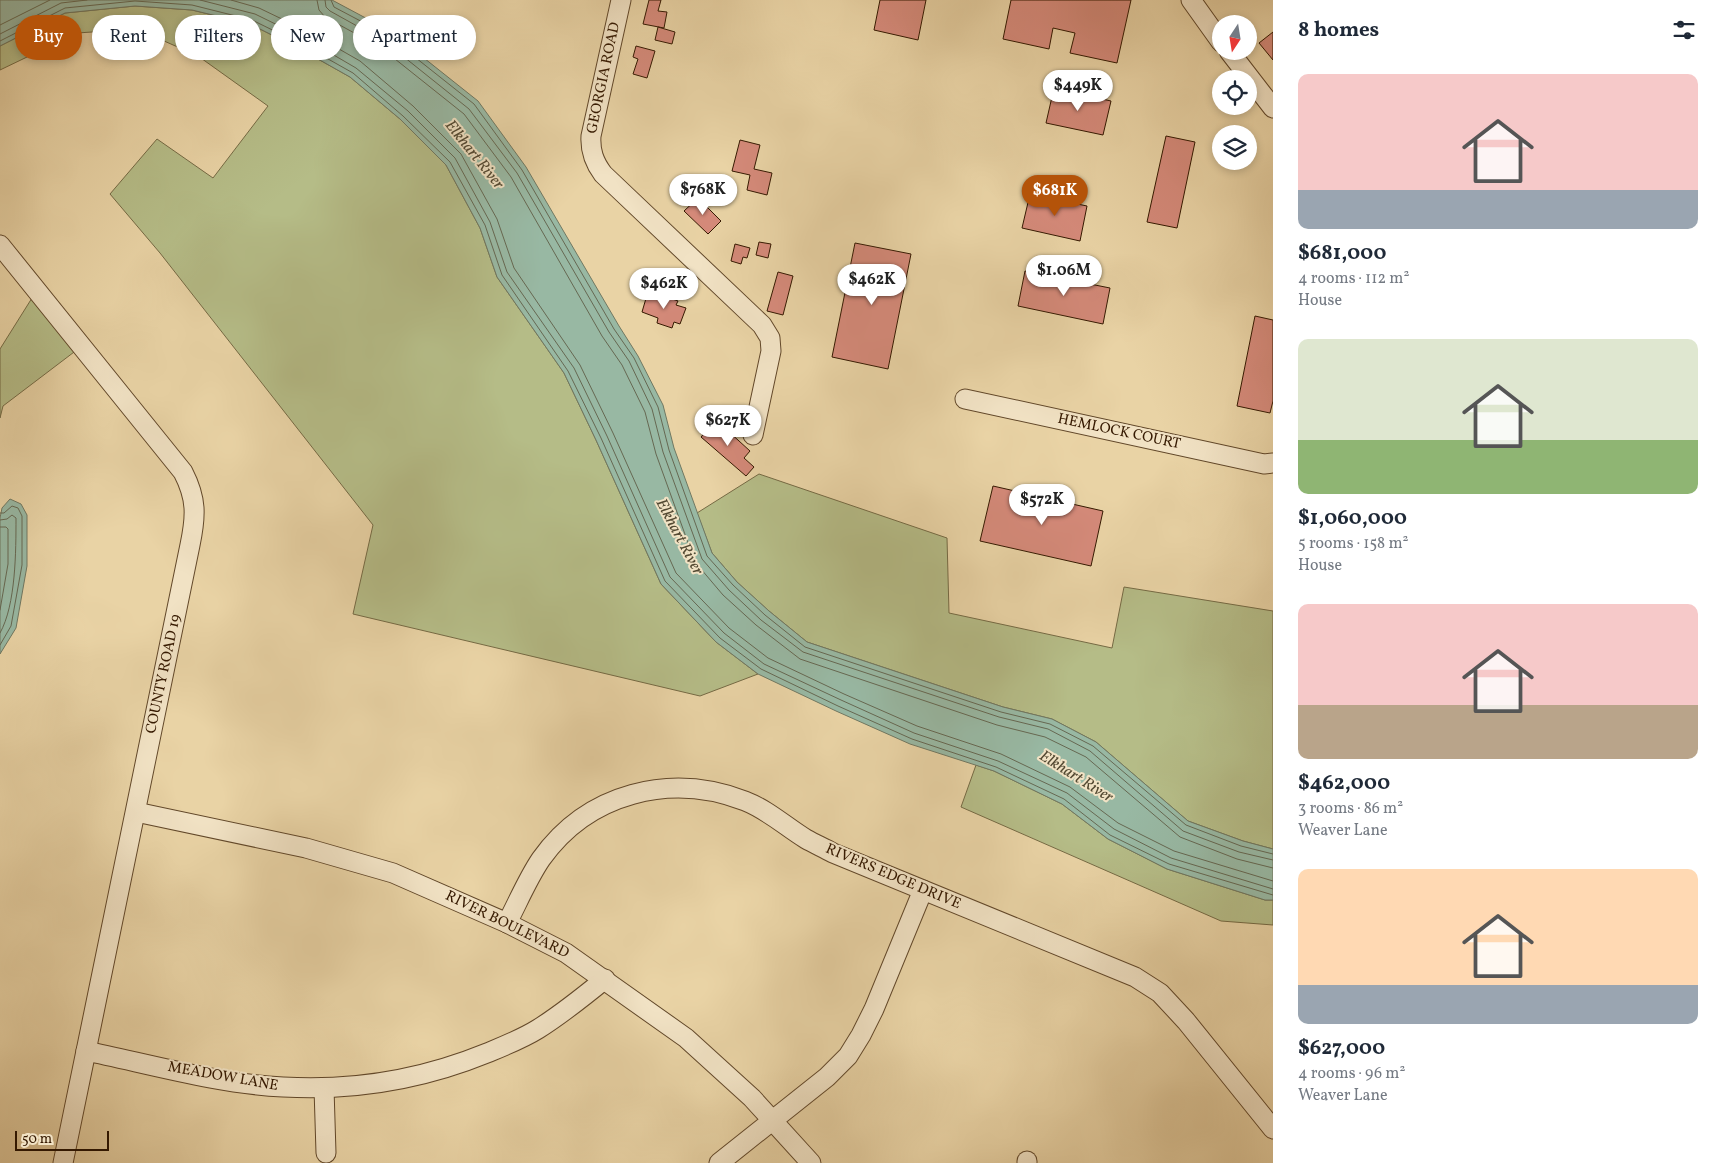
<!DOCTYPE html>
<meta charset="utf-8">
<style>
body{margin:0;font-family:Vollkorn,serif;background:#f6f6f7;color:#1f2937;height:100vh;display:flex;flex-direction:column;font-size:19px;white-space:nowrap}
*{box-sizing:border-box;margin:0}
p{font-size:16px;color:#747a83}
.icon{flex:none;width:28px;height:28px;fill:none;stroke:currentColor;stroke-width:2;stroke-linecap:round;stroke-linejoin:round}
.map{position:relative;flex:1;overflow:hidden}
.details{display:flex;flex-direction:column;background:#fff;width:450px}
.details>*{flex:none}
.top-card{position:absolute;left:15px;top:15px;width:475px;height:45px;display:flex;gap:10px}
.needle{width:32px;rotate:192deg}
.controls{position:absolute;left:1212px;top:15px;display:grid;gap:10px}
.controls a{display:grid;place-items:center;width:45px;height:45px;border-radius:50%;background:#fff;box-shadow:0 2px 8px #0003;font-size:25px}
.scale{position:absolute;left:15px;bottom:12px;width:94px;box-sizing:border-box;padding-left:5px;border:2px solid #351901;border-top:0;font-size:14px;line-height:18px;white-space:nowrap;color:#351901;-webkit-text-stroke:4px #f1e2c4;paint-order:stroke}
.price{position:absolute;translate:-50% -42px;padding:0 11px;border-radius:18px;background:#fff;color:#222;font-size:16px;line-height:32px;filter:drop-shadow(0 1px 2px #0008)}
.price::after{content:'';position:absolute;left:50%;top:30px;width:15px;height:11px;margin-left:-8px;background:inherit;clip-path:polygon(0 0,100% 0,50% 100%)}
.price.selected{background:#b45309;color:#fff}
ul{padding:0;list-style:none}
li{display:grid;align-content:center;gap:10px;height:265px;padding:0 25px}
li span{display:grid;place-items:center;height:155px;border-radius:10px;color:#555}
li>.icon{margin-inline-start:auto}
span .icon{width:90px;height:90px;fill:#fffc;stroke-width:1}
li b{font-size:21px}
h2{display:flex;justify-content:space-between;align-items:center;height:60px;padding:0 25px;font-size:21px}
.tag{padding:0 18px;border-radius:22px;background:#fff;box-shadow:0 2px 8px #0003;font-size:18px;line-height:45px}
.tag.selected{background:#b45309;color:#fff}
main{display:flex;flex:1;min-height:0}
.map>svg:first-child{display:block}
.green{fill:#b5bc87;stroke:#756a44}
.water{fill:#98b8a3;stroke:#707862}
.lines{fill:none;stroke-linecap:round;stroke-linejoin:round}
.shore{stroke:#666852;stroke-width:1}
.building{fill:#d58a7a;stroke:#351901}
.minor-casing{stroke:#62482a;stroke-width:21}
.minor{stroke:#f1e2c4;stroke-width:19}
.labels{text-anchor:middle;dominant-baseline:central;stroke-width:4;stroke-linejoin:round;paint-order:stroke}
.street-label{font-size:15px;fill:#351901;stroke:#f1e2c4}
.water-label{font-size:16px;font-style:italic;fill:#534932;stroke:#f1e2c4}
</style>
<main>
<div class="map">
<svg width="1273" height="1163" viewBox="0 0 1273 1163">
<rect width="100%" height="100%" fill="#e9d3a5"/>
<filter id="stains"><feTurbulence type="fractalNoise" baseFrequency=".004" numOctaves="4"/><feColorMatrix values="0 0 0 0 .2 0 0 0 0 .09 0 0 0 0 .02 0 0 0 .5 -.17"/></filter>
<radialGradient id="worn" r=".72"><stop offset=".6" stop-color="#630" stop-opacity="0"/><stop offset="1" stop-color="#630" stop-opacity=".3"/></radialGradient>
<!-- green -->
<g class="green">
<path d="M135,6L192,10L250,24L302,50L350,77L400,119L446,165L480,228L497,277L564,373L596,440L661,584L716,642L758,674L700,696L353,614L373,525L160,253L110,194L157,139L213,178L268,106L198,56L137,29L77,33L0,70V46L65,13Z"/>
<path d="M37,290L82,346L3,406L0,418V349Z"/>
<path d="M759,474L947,538L949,613L1112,648L1124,587L1273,611V849L1243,841L1188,821L1096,742L1052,719L1003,707L807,642L769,611L737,582L712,553L697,513Z"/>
<path d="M976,765L994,771L1062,804L1108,839L1167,869L1265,900H1273V925L1221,921L961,807Z"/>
</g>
<!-- water -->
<g class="water">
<path d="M0,0H332L390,31L478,101L526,167L619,326L638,356L663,405L674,448L712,553L737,582L769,611L807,642L1003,707L1052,719L1096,742L1188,821L1243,841L1273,849V900H1265L1167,869L1108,839L1062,804L994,771L910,744L836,711L758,674L716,642L661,584L596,440L564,373L497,277L480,228L446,165L400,119L350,77L302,50L250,24L192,10L135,6L65,13L0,46Z"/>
<path d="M10,499L21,504L27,515V566L16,628L0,654V518L2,508Z"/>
</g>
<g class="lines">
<!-- shore -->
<g class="shore">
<path d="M200,0L255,14L308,40L356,68L408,111L455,158L490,222L507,272L574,368L607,436L670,577L724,633L764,664L841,700L914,733L998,761L1067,793L1114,829L1171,858L1273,889"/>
<path d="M231,0L259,8L311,33L360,61L413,106L461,154L497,219L514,268L580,365L613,433L676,573L729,628L768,658L844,694L917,726L1001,754L1070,787L1118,823L1174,851L1273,881"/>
<path d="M317,0L319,10L325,17L380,47L464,114L511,177L602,336L622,365L645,412L656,454L695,562L723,595L756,625L800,659L997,725L1045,737L1086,757L1180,837L1237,859L1273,868"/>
<path d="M325,0L326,7L330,11L384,41L469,109L517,173L609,332L629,361L652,409L663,452L702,559L729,590L761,620L803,652L999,717L1048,729L1090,751L1183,831L1239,852L1273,860"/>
<path d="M331,0L334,7L387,35L474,104L522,170L614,329L634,358L658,407L669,450L707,556L733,585L765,615L805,647L1001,712L1050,724L1093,746L1186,825L1241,846L1273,854"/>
<path d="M0,25L50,0"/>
<path d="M0,34L61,3L87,0"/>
<path d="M0,41L65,8L135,1L192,5L252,20L305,46L353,73L403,116L450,162L485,225L502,275L568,371L601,438L665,581L720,638L761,669L838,706L912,739L996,767L1064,799L1110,835L1169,864L1273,895"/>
<path d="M0,513H4L12,506L18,508L22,516V565L11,626L0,645"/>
<path d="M0,520L7,519L12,515L16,518C16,550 16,605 0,633"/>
<path d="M0,527H6L8,529V564L0,610"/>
</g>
</g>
<!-- building -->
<g class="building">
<path d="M649,0H661L658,11L667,12L664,28L643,24Z"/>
<path d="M880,0H926L918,40L874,30Z"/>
<path d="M1011,0H1131L1117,63L1070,53L1075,33L1053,28L1049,49L1003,39Z"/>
<path d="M658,27L675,32L672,44L655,40Z"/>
<path d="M1273,32V60L1259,43Z"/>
<path d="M636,46L655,51L647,78L633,74L638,59L633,57Z"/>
<path d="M1054,88L1111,101L1103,135L1046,123Z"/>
<path d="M1166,136L1195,142L1177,228L1147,222Z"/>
<path d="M740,140L760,145L754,169L772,173L767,195L747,190L750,175L732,171Z"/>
<path d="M1030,194L1087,206L1080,241L1022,228Z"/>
<path d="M698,198L721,221L708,234L684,211Z"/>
<path d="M759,242L771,244L768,258L756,255Z"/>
<path d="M855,243L911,254L888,369L832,357Z"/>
<path d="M735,244L750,248L747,258L743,257L741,264L731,261Z"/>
<path d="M1025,271L1110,288L1103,324L1018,306Z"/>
<path d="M778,272L793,276L783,315L767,311Z"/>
<path d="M647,295L663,300L664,296L678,301L676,305L686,308L680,324L674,322L672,328L657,323L658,318L642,312Z"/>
<path d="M1255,316L1273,320V401L1270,413L1237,406Z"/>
<path d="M716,420L750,451L744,458L754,467L746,476L701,437Z"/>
<path d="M993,486L1103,511L1091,566L980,541Z"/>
</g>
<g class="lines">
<defs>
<g id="minor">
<path d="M621,0L591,136C590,151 594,162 603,174L762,325L770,338L771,351L753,435"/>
<path d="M1191,0L1221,42"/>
<path d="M1229,51L1273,108"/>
<path d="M0,245L183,472C197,499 196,516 190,545L63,1163"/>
<path d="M965,399L1264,464L1273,463"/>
<path d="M136,812L306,848L393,873L507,923L566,953L686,1038L752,1098L811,1163"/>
<path d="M507,923C518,902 528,878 541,859C588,793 670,772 745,801C768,810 785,826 806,839C815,844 824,848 833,853L1135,977L1160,993L1186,1021L1273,1129"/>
<path d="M86,1051C149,1064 219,1084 283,1087C353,1091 421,1080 487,1053C504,1046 522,1039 538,1029C562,1014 583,997 605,979"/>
<path d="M324,1088L326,1153"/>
<path d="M1027,1161V1163"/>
<path d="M719,1163L827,1077L848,1056L861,1035L874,1009L923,890"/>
</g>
</defs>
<!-- minor casing -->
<use href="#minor" class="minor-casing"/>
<!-- minor -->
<use href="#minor" class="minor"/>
</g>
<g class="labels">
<!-- street labels -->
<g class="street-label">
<text transform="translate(604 78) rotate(-78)">GEORGIA ROAD</text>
<text transform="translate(1119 432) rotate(12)">HEMLOCK COURT</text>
<text transform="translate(164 674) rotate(-78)">COUNTY ROAD 19</text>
<text transform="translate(893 877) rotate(23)">RIVERS EDGE DRIVE</text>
<text transform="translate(507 925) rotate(26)">RIVER BOULEVARD</text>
<text transform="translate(223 1077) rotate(10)">MEADOW LANE</text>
</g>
<!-- water labels -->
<g class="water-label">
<text transform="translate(474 155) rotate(51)">Elkhart River</text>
<text transform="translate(679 537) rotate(62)">Elkhart River</text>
<text transform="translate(1076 777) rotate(32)">Elkhart River</text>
</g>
</g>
<rect width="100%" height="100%" filter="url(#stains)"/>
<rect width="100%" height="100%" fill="url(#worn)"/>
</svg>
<div class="controls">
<a><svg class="needle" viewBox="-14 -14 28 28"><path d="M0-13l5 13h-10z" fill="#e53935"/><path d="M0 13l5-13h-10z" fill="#747a83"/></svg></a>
<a><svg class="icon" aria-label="locate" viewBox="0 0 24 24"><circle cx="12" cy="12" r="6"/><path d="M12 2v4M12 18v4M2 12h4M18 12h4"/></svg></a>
<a><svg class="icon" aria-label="layers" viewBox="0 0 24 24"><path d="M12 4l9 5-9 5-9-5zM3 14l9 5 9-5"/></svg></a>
</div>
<div class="scale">50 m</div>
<b class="price" style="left:1078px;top:112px">$449K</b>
<b class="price" style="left:703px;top:216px">$768K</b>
<b class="price selected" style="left:1055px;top:217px">$681K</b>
<b class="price" style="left:1064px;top:297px">$1.06M</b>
<b class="price" style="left:872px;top:306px">$462K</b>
<b class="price" style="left:664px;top:310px">$462K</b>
<b class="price" style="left:728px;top:447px">$627K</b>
<b class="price" style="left:1042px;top:526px">$572K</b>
<div class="top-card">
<a class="tag selected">Buy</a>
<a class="tag">Rent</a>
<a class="tag">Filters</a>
<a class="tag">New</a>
<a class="tag">Apartment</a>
</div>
</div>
<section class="details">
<h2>8 homes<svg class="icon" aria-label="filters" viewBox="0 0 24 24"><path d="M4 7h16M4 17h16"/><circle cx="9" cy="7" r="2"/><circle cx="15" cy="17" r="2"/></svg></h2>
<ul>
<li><span style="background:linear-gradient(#f6c9c9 75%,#9aa5b1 0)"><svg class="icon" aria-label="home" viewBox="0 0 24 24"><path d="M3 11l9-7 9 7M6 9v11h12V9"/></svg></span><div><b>$681,000</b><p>4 rooms · 112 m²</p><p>House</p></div></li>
<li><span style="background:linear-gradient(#dfe7d0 65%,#8fb573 0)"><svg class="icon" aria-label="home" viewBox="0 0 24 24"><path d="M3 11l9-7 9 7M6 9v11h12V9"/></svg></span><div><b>$1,060,000</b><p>5 rooms · 158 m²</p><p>House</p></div></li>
<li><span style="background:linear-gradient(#f6c9c9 65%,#b9a48a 0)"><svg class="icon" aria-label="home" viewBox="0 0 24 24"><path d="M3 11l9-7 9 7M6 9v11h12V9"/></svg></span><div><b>$462,000</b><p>3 rooms · 86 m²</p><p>Weaver Lane</p></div></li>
<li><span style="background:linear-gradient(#ffd9b3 75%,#9aa5b1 0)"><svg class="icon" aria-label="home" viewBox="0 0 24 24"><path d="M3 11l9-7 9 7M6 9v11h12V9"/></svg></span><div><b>$627,000</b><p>4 rooms · 96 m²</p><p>Weaver Lane</p></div></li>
</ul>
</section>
</main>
